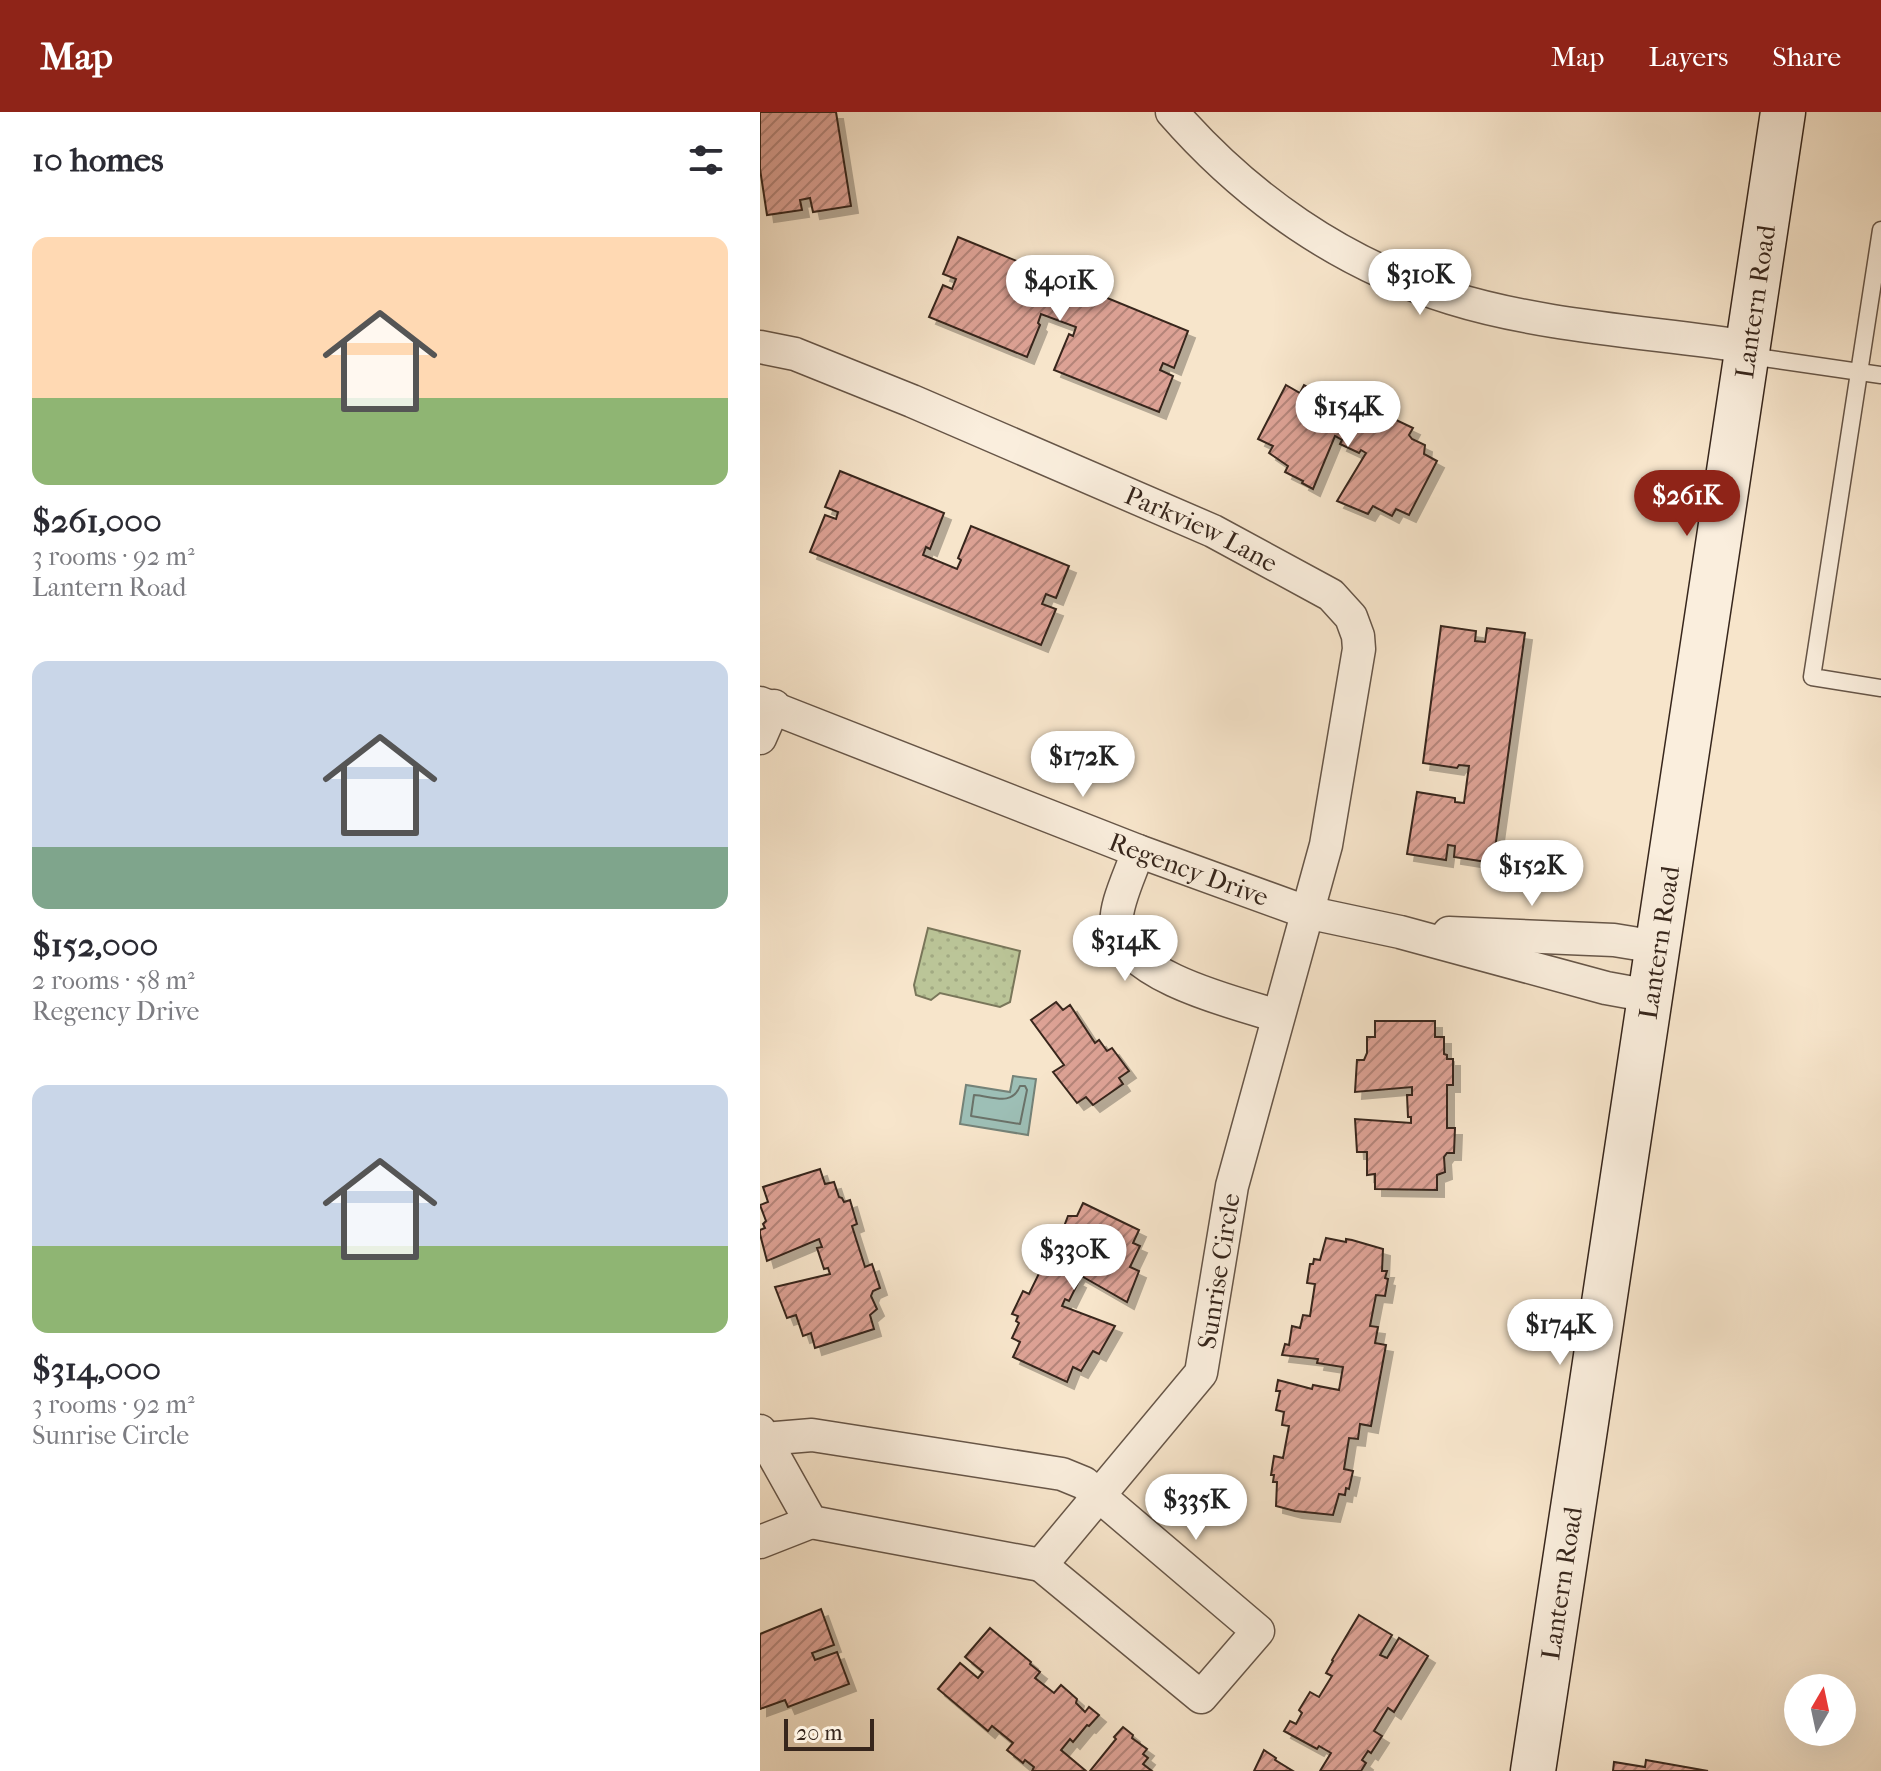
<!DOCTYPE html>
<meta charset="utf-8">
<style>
body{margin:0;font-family:"IM FELL French Canon",serif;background:#f7f7f7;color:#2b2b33;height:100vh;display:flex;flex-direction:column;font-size:30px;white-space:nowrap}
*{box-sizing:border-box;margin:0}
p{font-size:26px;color:#7c7c81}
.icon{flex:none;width:44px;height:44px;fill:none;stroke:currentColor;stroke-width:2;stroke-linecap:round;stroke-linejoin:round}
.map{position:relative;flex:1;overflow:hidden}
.side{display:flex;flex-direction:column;background:#fff;width:760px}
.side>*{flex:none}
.needle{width:52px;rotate:9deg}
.fabs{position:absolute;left:1024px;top:1562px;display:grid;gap:16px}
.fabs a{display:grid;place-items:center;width:72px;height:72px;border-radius:50%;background:#fff;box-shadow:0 8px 32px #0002;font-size:40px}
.scale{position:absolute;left:24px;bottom:20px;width:90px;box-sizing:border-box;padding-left:8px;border:4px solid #37261c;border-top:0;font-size:22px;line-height:28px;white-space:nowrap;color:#37261c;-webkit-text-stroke:6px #faeedd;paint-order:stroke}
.price{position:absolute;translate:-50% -68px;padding:0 18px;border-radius:28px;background:#fff;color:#222;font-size:26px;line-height:52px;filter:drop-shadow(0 2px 4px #0008)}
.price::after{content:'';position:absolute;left:50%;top:48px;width:24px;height:18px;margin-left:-12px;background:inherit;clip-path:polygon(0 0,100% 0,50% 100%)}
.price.active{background:#8f2418;color:#fff}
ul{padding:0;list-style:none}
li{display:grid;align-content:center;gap:16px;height:424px;padding:0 32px}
li span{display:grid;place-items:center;height:248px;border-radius:16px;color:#555}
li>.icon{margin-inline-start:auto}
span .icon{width:144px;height:144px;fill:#fffc;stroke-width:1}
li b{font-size:34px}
h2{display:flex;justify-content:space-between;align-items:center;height:96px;padding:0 32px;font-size:34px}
header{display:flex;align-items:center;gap:48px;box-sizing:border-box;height:112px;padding:0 40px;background:#8f2418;color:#fff}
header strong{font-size:38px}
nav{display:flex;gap:44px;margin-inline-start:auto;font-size:28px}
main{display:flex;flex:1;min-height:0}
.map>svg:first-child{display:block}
.park{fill:url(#park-dots);stroke:#79765a;stroke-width:2}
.water{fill:#9dbfb6;stroke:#748278;stroke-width:2}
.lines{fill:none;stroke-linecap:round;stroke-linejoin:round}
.shore{stroke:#6a7269;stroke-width:2}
.building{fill:url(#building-hatch);stroke:#37261c;stroke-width:2;filter:url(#shadow)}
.lane-casing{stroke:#675648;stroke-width:19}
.street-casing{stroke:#675648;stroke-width:35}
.secondary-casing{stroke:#37261c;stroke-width:47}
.lane{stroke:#faeedd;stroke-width:16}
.street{stroke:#faeedd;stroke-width:32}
.secondary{stroke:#faeedd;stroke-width:44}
.labels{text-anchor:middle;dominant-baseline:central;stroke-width:6;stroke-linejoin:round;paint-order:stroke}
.street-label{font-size:26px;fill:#37261c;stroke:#faeedd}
</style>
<header>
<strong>Map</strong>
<nav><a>Map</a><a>Layers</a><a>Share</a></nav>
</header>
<main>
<section class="side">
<h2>10 homes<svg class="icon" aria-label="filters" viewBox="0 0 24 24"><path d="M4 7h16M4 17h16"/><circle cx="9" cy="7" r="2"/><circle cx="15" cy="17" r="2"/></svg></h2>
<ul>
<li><span style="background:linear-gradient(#ffd9b3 65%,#8fb573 0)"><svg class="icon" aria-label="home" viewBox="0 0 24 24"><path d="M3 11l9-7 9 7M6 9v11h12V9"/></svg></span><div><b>$261,000</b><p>3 rooms · 92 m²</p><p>Lantern Road</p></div></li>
<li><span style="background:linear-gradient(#c9d6e8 75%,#7fa58c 0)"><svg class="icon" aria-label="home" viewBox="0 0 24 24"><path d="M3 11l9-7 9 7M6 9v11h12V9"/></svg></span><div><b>$152,000</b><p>2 rooms · 58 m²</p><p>Regency Drive</p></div></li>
<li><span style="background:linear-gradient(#c9d6e8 65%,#8fb573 0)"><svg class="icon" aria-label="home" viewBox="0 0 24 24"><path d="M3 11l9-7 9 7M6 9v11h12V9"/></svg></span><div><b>$314,000</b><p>3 rooms · 92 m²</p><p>Sunrise Circle</p></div></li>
</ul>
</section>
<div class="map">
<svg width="1121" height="1659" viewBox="0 0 1121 1659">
<defs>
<pattern id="park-dots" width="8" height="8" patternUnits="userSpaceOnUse" patternTransform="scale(2)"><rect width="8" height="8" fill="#bbc598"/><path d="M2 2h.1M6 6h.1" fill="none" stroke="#a1a982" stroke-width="1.8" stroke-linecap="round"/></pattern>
<pattern id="building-hatch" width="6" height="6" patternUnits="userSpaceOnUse" patternTransform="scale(2)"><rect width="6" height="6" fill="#dda295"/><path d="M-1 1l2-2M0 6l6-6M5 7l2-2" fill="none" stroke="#b48479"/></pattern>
<filter id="shadow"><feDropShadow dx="7" dy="7" stdDeviation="0" flood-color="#0004"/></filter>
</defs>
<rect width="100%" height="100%" fill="#f7e5cb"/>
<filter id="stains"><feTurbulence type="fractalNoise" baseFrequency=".0025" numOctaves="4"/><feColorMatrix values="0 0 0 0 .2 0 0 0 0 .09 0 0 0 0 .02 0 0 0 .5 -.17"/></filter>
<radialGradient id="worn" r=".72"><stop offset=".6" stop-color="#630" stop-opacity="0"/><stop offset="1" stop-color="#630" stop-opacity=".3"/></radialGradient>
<!-- park -->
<path class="park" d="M168,816L260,839L250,890L240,895L180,881L171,888L156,883L154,873Z"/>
<!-- water -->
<path class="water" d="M253,964L276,967L268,1023L200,1012L206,973L250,980Z"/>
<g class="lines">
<!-- shore -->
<path class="shore" d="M260,974H265L267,978L260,1012L211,1004L214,983C232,984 252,995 260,974Z"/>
</g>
<!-- building -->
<g class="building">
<path d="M0,0H76L91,94L53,100L50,86L40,88L42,98L7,103L0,57Z"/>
<path d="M198,125L428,219L414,256L403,251L400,258L413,264L399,300L294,258L309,222L313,224L316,215L281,202L278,211L280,213L267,245L169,205L183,173L192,177L196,167L183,162Z"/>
<path d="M526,273L540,281L544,273L559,281L562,278L566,280L568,275L591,286L588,292L627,312L630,305L653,316L649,323L652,327L665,333L664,342L677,349L649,403L636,397L632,404L613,394L608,402L577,389L606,341L601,338L599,341L580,332L582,328L575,324L553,377L542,371L543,369L525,360L528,354L509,341L513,334L498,327Z"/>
<path d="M80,359L184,401L170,437L166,435L163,443L197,457L201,448L198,446L211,414L309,454L296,486L286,482L282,492L296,497L281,533L50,440L65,403L76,407L78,400L65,395Z"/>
<path d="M681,514L716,519L715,529L725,530L727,516L765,521L733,751L694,745L695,734L688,733L686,748L647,742L657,680L695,686V690L704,691L709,654L699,653L697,656L663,651Z"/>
<path d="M296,890L303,898L310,893L335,931L339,928L347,939L352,936L369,959L359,966L363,972L333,993L326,985L317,991L293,960L304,953L271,908Z"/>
<path d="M615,909H675V925H684V942L687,943V947H693V973H687V1016H695L694,1041H687L684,1045L685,1060L677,1063V1078L615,1077V1062L607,1063V1040H597L595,1007L651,1011V1005H648L647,983H652V975L595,980L597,948H604L607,941V925H615Z"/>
<path d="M60,1057L65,1072L74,1070L79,1085L82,1086L84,1090L90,1088L97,1112L92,1114L105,1155L112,1152L120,1176L113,1179L111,1184L117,1197L110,1203L114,1217L55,1236L51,1221L43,1224L36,1203L27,1206L15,1175L70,1162L68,1156L64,1157L57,1136L62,1135L59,1127L7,1149L0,1122V1118L5,1116L3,1112L6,1109L0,1093L8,1090L3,1075Z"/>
<path d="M323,1091L379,1118L373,1131L380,1134L370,1155L379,1159L367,1190L318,1162L315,1167L319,1169L309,1189L305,1187L302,1194L355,1214L339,1242L333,1239L321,1259L313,1255L307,1270L253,1245L260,1230L252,1226L259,1211L256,1209L258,1204L252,1202L263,1179L269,1182L288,1143L281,1139L291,1117L298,1120L303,1117L308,1104H317Z"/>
<path d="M566,1126L586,1130V1127L592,1128L623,1137L622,1159H627L625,1166L628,1167L625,1184L616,1183L610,1214L618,1215L615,1231L626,1233L611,1314L600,1312L598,1327L589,1326L584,1357L593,1359L589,1377L586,1376L585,1383L579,1382L573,1403L535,1399L516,1394L517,1370H513L514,1363H511L514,1344L523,1346L529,1314L522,1313L524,1300L516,1298L520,1279H516L518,1268L552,1277L553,1273L579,1278L583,1255L557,1251L558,1247L522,1243L525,1232L529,1233L532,1214L540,1216L543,1203L550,1204L555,1172L547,1171L550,1152H553L554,1147L560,1148Z"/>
<path d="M61,1497L74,1533L52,1541L55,1548L77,1540L89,1572L28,1595L25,1588L0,1597V1522Z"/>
<path d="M599,1503L632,1523L620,1543L627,1546L639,1526L668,1544L634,1600L628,1596L614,1619L622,1624L611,1641L608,1639L602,1648L606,1651L601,1659H560L571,1641L559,1634L557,1637L524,1619L530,1609L536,1612L542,1601L539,1598L550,1580L559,1585L572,1564L566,1561L573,1549L572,1548Z"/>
<path d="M230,1516L271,1550L270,1552L280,1560L275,1566L294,1581L301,1573L317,1587L316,1591L325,1600L329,1595L339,1603L329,1614L327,1613L313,1630L310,1627L301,1638L326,1659H272L274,1655L265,1648L263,1651L247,1638L253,1631L232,1614L228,1619L178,1577L200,1551L218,1566L223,1560L205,1545Z"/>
<path d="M363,1615L373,1623L372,1626L387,1637L383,1642L388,1646L383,1652L392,1659H330L356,1627L354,1625Z"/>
<path d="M504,1638L516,1646L515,1648L533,1659H494Z"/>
<path d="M886,1648L948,1659H853L854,1650L885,1655Z"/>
</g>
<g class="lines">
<defs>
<g id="lane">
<path d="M1121,118L1052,565L1121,576"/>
<path d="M990,244L1121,263"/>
</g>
<g id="street">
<path d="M412,0C487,86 581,152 691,186C784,215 893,220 990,235"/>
<path id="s1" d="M0,235L35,242L152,289L453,419L571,483L591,505L598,524L599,537L566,733L472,1074L441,1261L281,1453L51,1410L0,1319"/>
<path id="s2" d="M0,591L378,739L546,800L640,820L846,876L890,884"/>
<path d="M0,626L14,594"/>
<path d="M378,739C372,759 353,795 357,815C366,865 476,891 518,904"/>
<path d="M689,821L854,828L897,835"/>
<path d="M0,1334L16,1326L52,1323L302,1362L324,1371L498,1519L441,1585L281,1453"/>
<path d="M0,1430L51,1410"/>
</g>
<g id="secondary">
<path id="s3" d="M773,1659C857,1106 942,553 1023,0"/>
</g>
</defs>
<!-- lane casing -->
<use href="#lane" class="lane-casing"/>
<!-- street casing -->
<use href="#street" class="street-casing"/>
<!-- secondary casing -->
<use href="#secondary" class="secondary-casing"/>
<!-- lane -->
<use href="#lane" class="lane"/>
<!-- street -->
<use href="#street" class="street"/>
<!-- secondary -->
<use href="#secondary" class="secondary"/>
</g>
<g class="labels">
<!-- street labels -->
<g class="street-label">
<text stroke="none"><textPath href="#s3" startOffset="1486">Lantern Road</textPath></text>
<text stroke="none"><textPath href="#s1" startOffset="478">Parkview Lane</textPath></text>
<text stroke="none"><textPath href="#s2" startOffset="460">Regency Drive</textPath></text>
<text stroke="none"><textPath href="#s3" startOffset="838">Lantern Road</textPath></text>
<text transform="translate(459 1159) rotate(-81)">Sunrise Circle</text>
<text stroke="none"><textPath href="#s3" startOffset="190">Lantern Road</textPath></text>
</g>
</g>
<rect width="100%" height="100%" filter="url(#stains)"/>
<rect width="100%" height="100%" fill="url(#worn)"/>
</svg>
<div class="fabs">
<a><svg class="needle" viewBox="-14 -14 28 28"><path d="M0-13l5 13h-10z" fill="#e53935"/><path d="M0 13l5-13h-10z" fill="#7c7c81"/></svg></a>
</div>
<div class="scale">20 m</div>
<b class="price" style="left:660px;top:205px">$310K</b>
<b class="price" style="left:300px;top:211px">$401K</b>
<b class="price" style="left:588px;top:337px">$154K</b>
<b class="price active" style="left:927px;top:426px">$261K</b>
<b class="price" style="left:323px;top:687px">$172K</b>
<b class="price" style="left:772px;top:796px">$152K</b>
<b class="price" style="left:365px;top:871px">$314K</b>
<b class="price" style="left:314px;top:1180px">$330K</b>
<b class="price" style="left:800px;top:1255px">$174K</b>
<b class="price" style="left:436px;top:1430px">$335K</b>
</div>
</main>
